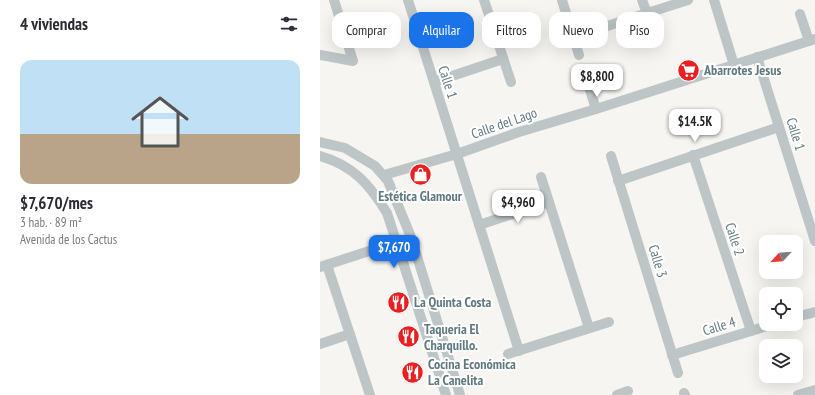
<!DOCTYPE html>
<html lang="es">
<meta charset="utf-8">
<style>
body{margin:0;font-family:"PT Sans Narrow",sans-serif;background:#f2f2f3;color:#2b2b33;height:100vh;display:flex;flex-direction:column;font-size:15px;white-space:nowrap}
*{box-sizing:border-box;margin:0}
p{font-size:13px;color:#7c7c81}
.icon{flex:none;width:22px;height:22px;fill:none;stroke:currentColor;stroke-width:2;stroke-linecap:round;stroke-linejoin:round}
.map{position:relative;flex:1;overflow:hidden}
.sheet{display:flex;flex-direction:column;background:#fff;width:320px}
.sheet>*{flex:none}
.guide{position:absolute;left:12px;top:12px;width:380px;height:36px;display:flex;gap:8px}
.needle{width:26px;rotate:244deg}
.buttons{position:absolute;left:439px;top:235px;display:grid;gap:8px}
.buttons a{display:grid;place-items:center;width:44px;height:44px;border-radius:8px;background:#fff;box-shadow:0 4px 16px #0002;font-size:20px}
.price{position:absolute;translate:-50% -34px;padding:0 9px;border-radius:8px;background:#fff;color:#222;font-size:13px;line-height:26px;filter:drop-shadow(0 1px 2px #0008)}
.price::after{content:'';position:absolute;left:50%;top:24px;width:12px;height:9px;margin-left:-6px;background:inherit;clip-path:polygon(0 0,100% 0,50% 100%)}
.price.current{background:#1a73e8;color:#fff}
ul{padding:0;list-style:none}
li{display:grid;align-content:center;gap:8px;height:212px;padding:0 20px}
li+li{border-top:1px solid #e1e1e2}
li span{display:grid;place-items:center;height:124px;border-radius:12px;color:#555}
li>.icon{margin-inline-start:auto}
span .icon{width:72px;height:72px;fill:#fffc;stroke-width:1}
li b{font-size:17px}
h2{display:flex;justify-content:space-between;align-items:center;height:48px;padding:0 20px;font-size:17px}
.pill{padding:0 14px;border-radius:12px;background:#fff;box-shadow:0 4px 16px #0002;font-size:14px;line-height:36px}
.pill.current{background:#1a73e8;color:#fff}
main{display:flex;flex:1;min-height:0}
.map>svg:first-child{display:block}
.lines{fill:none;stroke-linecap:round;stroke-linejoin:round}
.minor{stroke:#bec5c7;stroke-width:10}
.labels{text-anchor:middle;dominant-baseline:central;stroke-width:4;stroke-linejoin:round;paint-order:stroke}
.poi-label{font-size:14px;font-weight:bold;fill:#60797f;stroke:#fff;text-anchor:start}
.street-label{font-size:14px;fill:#60797f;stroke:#fff}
</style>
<main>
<section class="sheet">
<h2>4 viviendas<svg class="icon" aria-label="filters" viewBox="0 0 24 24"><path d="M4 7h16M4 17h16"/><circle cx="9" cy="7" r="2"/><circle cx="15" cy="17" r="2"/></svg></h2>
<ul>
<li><span style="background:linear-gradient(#bfe0f5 60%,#b9a48a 0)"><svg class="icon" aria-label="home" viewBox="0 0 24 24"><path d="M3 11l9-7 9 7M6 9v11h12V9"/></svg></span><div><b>$7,670/mes</b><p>3 hab. · 89 m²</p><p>Avenida de los Cactus</p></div></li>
</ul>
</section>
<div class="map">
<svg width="495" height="395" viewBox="0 0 495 395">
<rect width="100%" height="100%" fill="#f6f5f2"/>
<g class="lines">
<!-- minor -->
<g class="minor">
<path d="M88,0L199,351"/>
<path d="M164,0L191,82"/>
<path d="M242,0L259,55"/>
<path d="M322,0L327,13"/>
<path d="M394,0L414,65"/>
<path d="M480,14L489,41"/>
<path d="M253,37L368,0"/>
<path d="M0,55L33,61L14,0"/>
<path d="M437,57L495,241"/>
<path d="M114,82L183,59"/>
<path d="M268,84L276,109"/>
<path d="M0,142L25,148L55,166L68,181L91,237L140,395"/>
<path d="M373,155L431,331"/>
<path d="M0,156C33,165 50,185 67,213L126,395"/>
<path d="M291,156L358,373"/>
<path d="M64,175L137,154L199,132L276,109L495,39"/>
<path d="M221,177L269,328"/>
<path d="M298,181L459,127"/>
<path d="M159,225L229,202"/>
<path d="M7,265L50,395"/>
<path d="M0,267L83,240"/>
<path d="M476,317L495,312"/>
<path d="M0,344L30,334"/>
<path d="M188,354L289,322"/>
<path d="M352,355L454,324"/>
<path d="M364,393L365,395"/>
<path d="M297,395L308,391"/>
<path d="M478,395L495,390"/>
</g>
</g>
<!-- icons -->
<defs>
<symbol id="supermarket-disc" viewBox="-11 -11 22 22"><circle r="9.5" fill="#ea1f1f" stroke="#fff"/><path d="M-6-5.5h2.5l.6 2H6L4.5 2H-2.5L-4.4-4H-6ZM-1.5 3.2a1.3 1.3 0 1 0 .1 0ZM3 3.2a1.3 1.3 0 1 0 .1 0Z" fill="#fff"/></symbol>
<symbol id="shop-disc" viewBox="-11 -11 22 22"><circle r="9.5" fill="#ea1f1f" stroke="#fff"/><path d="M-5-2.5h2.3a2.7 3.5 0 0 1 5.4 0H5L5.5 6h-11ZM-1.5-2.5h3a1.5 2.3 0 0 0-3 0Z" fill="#fff"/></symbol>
<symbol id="restaurant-disc" viewBox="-11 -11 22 22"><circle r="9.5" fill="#ea1f1f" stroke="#fff"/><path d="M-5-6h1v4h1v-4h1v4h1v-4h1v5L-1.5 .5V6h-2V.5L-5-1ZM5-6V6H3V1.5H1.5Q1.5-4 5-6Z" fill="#fff"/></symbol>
</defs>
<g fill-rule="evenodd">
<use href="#supermarket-disc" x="356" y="58" width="25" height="25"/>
<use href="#shop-disc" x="88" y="162" width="25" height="25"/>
<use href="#restaurant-disc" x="66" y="290" width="25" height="25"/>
<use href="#restaurant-disc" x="76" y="324" width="25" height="25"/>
<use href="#restaurant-disc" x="80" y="360" width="25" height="25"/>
</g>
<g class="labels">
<!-- poi labels -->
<g class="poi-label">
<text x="384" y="70">Abarrotes Jesus</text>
<text x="100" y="196" text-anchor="middle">Estética Glamour</text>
<text x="94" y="302">La Quinta Costa</text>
<text x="104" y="329">Taqueria El<tspan x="104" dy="16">Charquillo.</tspan></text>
<text x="108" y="364">Cocina Económica<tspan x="108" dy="16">La Canelita</tspan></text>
</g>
<!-- street labels -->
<g class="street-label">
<text transform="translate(128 82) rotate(72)">Calle 1</text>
<text transform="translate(184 123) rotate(-19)">Calle del Lago</text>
<text transform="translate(476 134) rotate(73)">Calle 1</text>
<text transform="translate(415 239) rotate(72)">Calle 2</text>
<text transform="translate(338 261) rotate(73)">Calle 3</text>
<text transform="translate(399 326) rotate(-17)">Calle 4</text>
</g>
</g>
</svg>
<div class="buttons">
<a><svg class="needle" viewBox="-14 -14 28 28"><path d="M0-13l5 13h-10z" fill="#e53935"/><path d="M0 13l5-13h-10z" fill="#7c7c81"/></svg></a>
<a><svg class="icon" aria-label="locate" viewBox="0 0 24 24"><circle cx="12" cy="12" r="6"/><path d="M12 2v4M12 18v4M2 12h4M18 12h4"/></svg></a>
<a><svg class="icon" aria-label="layers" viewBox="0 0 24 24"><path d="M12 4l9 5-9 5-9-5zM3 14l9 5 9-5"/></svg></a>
</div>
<b class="price" style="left:277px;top:98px">$8,800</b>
<b class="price" style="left:375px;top:143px">$14.5K</b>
<b class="price" style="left:198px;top:224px">$4,960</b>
<b class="price current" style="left:74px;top:269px">$7,670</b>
<div class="guide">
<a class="pill">Comprar</a>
<a class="pill current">Alquilar</a>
<a class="pill">Filtros</a>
<a class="pill">Nuevo</a>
<a class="pill">Piso</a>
</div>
</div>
</main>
